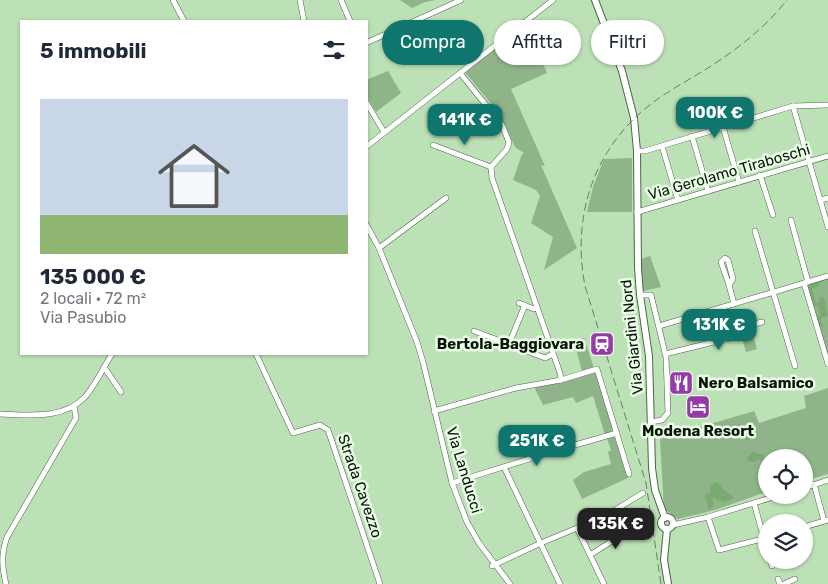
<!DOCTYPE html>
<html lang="it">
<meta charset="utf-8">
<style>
body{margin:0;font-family:Rubik,sans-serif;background:#f2f2f3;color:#1f2937;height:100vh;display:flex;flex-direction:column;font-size:19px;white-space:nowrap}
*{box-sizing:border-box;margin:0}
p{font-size:16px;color:#747a83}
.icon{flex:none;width:28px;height:28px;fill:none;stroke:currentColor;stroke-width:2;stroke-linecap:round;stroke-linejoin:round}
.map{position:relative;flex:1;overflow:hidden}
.sheet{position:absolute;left:20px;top:20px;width:348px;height:335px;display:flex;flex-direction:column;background:#fff;border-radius:0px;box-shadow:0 1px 4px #0004}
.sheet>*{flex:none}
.top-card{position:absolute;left:382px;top:20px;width:370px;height:45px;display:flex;gap:10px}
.controls{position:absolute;left:758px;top:449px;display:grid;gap:10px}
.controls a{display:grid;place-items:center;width:55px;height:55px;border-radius:50%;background:#fff;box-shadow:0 1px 4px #0004;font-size:25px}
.price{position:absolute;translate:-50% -42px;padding:0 11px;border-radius:10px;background:#0f766e;color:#fff;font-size:16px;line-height:32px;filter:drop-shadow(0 1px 2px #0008)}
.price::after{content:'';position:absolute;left:50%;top:30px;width:15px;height:11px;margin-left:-8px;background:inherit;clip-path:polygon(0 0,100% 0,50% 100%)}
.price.active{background:#222;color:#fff}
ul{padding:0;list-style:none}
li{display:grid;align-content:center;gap:10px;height:265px;padding:0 20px}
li+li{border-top:1px solid #e0e1e3}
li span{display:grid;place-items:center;height:155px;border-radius:0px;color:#555}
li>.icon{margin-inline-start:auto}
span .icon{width:90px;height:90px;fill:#fffc;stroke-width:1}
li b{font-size:21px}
h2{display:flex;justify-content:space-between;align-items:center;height:60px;padding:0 20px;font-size:21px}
.pill{padding:0 18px;border-radius:22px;background:#fff;box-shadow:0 1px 4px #0004;font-size:18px;line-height:45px}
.pill.active{background:#0f766e;color:#fff}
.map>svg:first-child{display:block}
.green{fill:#8fb489}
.forest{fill:#7aaa72}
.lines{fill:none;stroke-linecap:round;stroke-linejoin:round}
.minor-casing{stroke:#496844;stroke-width:6}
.major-casing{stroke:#496844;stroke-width:8}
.minor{stroke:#fff;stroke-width:5}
.major{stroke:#fff;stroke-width:6}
.rail{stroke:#667f62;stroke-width:1;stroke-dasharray:8 4;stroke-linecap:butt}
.labels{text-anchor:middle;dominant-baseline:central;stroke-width:5;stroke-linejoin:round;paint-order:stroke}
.street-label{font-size:15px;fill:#091608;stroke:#eafce7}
.poi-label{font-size:15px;font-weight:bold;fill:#091608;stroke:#eafce7;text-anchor:end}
</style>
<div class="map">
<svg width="828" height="584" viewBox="0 0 828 584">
<rect width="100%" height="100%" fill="#bde1b7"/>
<!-- green -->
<g class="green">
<path d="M400,0H436L425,2L412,8Z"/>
<path d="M526,24L547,73L511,89L545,166L541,165L577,248L544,270L553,237L531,223L540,196L536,190L513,180L522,154L524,153L515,147L500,115L465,72Z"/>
<path d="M462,35L471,45L464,51L455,41Z"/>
<path d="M388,71L401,93L376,112L366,95V80Z"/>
<path d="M632,158V212H587L593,187L604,159Z"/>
<path d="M650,256L661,287L643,291L641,259Z"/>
<path d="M828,276V363L804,283Z"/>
<path d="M751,329L757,349L746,352L740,332Z"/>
<path d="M584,338L594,368L582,371L574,342Z"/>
<path d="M594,373L597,374L613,428L611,432L605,435L593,396L576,403L573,397L543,405L535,389L537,386L565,381Z"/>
<path d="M828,388V474L804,481V458H766V492L715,510L678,519L664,509L660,439L754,411L759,423L806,408L804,396Z"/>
<path d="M613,437L615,438L628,478L582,499L573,480L584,472L611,464L608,452L611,450L607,439Z"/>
</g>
<!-- forest -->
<g class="forest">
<path d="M818,280L820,285L812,289L816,303L819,302V297L824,298L828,316L820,318L823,327H819L816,317L821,315L818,305L813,306L806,284Z"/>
<path d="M737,424L747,430L752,438L748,441C739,435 730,438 723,433L724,428Z"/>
<path d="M752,452L764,455L763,460L762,461L759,459L754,462L748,461L747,458Z"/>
<path d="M716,482L720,484L724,490L734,497L733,499L724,502L713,498V506L710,510L708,508L705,495L711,492L710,486Z"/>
</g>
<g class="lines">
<defs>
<g id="minor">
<path d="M173,0L184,21"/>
<path d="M300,0L304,21"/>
<path d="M341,0L350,21"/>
<path d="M366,43L461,0"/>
<path d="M366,102L384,132"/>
<path d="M793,106L828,227"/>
<path d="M723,127L739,182"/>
<path d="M692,136L708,191"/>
<path d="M433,145L491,167"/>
<path d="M662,146L678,200"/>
<path d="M366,147L553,0"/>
<path d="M637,151H645L793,106L828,105"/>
<path d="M760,175L773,215"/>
<path d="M821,200L828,198"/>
<path d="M637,212L828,156"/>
<path d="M791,220L808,282"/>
<path d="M366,224L379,248L417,342L423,362L452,483L467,522L479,543L510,584"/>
<path d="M755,231L795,366"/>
<path d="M379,248L446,198"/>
<path d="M804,283L828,364"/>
<path d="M729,285L721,262L725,258L728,260L733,279L729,285L734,304"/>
<path d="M640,295H651L666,357L668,413L662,420L651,422"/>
<path d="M519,303L534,309L537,308"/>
<path d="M659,326L828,276"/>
<path d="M474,331L545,358L553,354"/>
<path d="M509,344L525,305"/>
<path d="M256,354L293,433L320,425L328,430L380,584"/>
<path d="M665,354L734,337L740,328L762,322"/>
<path d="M104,367L121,392"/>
<path d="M561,380L597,369L629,474"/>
<path d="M434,411L516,388L561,380L560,373L492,178L491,167L507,149L509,142L502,125L460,73"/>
<path d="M0,414C28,415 63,420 85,397C96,384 103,368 112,354"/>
<path d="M504,467L560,584"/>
<path d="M452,483L561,449L617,433"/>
<path d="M814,484L824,521"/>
<path d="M804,488L828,480"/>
<path d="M754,503L766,546"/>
<path d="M708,517L719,550L766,538"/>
<path d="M673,525L708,517L780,495"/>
<path d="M804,527L828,520"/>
<path d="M579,532L643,493"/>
<path d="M590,555L631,529"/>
<path d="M770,560L772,566"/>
<path d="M492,566L541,543L577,528L604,584"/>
<path d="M778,579L780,584"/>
<path d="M6,584C2,567 1,554 7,537L76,418L74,406"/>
<path d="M784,584L795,579"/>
</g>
<g id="major">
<path d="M595,0L622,71L634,118L637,151L638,268L640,295L649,356L652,468L655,490L665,518"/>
<circle cx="667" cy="523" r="6"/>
<path d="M667,529L664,560L668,584"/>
</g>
</defs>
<!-- minor casing -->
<use href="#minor" class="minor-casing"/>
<!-- major casing -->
<use href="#major" class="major-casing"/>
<!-- minor -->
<use href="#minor" class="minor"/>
<!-- major -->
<use href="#major" class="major"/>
<!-- rail -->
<path class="rail" d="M661,584L646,483L585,286C571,214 595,145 655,101C670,90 687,81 703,71C734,52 764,29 787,0"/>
</g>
<!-- icons -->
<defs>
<symbol id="station-square" viewBox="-11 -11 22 22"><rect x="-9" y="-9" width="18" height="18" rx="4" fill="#953ba5" stroke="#eafce7"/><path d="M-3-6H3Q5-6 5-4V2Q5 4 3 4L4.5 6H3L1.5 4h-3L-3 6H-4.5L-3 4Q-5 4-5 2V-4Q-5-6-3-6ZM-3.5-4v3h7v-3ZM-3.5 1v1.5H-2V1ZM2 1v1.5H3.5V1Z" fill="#fff"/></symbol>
<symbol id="restaurant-square" viewBox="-11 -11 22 22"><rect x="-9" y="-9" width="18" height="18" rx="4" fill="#953ba5" stroke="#eafce7"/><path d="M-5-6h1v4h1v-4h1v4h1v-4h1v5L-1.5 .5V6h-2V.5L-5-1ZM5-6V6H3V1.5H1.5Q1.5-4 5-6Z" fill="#fff"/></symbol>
<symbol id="hotel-square" viewBox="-11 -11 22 22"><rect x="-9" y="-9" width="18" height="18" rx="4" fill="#953ba5" stroke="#eafce7"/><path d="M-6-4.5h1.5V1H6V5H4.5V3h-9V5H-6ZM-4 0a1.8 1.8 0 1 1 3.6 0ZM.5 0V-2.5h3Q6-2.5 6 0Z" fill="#fff"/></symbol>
</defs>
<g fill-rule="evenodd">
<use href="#station-square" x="588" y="330" width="28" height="28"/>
<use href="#restaurant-square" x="667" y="369" width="28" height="28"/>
<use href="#hotel-square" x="684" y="393" width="28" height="28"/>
</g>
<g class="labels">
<!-- street labels -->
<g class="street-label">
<text transform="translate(729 172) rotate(-16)">Via Gerolamo Tiraboschi</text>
<text transform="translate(632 337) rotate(-96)">Via Giardini Nord</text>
<text transform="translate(464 470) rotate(73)">Via Landucci</text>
<text transform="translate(360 486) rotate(71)">Strada Cavezzo</text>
</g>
<!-- poi labels -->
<g class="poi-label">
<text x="584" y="344">Bertola-Baggiovara</text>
<text x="698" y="383" text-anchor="start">Nero Balsamico</text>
<text x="698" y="431" text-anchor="middle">Modena Resort</text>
</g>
</g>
</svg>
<div class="controls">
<a><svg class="icon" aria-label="locate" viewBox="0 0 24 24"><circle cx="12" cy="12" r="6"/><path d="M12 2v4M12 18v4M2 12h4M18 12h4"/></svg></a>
<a><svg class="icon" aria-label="layers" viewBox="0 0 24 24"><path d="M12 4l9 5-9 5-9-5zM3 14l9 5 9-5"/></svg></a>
</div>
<b class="price" style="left:715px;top:139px">100K €</b>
<b class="price" style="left:465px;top:146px">141K €</b>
<b class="price" style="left:719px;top:351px">131K €</b>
<b class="price" style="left:537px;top:467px">251K €</b>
<b class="price active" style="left:616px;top:550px">135K €</b>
<div class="top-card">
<a class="pill active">Compra</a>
<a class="pill">Affitta</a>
<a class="pill">Filtri</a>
</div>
<section class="sheet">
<h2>5 immobili<svg class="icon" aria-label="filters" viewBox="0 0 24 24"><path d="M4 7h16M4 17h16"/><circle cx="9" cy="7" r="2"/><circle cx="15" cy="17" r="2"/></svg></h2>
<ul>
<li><span style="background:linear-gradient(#c9d6e8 75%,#8fb573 0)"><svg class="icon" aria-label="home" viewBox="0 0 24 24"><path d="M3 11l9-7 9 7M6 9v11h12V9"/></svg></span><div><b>135 000 €</b><p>2 locali · 72 m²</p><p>Via Pasubio</p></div></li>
</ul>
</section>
</div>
